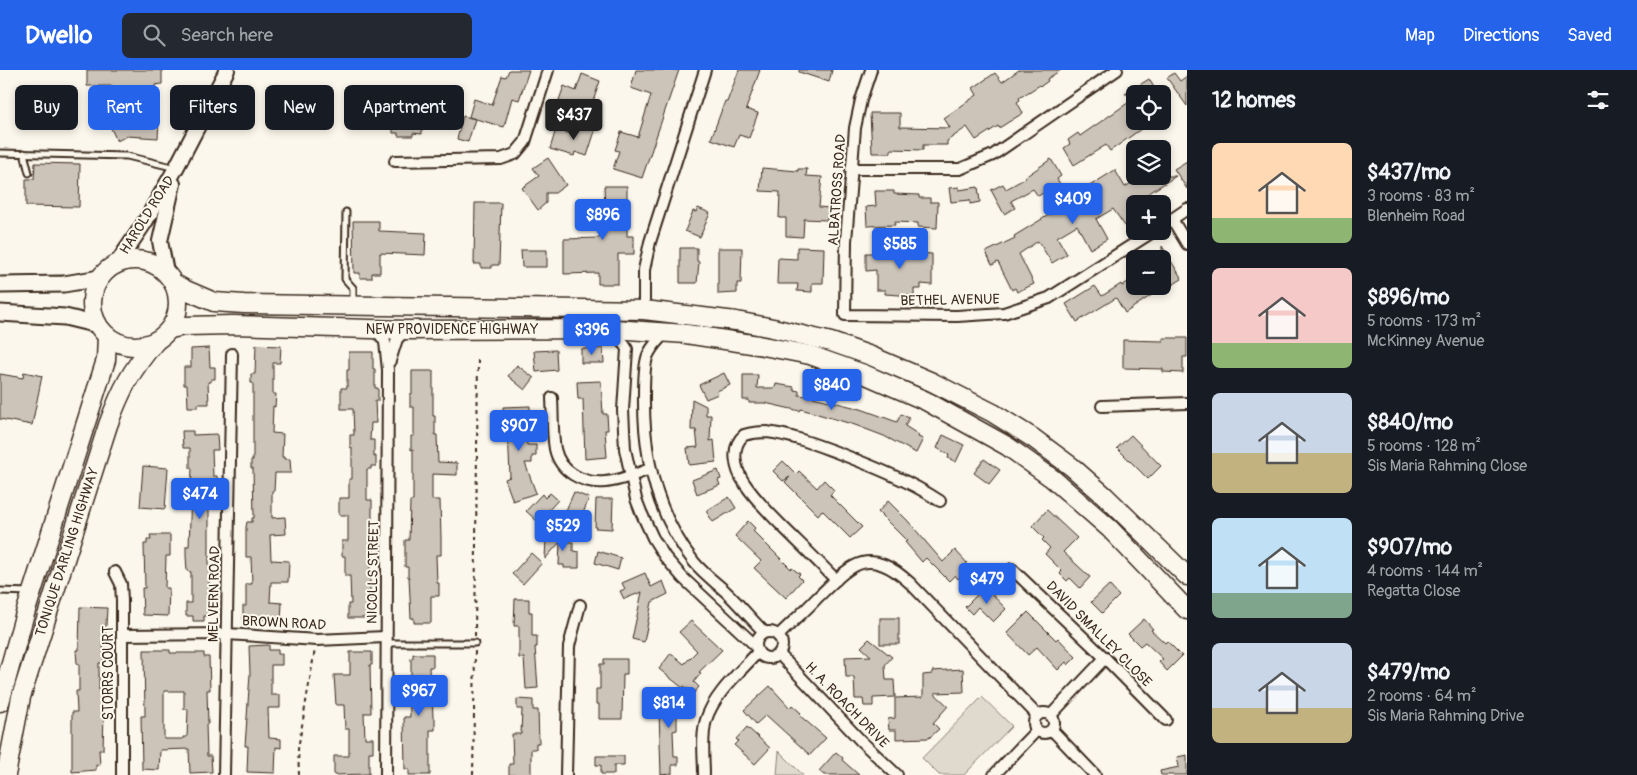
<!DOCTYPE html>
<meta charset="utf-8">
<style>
body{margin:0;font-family:Pangolin,sans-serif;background:#242831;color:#f1f3f6;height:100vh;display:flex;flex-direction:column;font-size:19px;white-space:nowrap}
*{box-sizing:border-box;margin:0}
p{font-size:16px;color:#9ea1a6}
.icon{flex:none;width:28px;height:28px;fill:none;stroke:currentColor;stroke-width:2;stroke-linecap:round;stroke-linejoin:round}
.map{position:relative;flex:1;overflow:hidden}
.panel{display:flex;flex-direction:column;background:#171b24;width:450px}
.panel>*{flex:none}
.hud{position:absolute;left:15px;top:15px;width:475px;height:45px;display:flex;gap:10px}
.buttons{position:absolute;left:1126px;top:15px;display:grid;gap:10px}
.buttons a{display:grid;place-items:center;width:45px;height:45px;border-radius:8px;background:#171b24;box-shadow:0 2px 8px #0003;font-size:25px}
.price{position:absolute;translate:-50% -42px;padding:0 11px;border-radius:5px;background:#2563eb;color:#fff;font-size:16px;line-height:32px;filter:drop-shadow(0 1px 2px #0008)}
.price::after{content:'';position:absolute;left:50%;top:30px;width:15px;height:11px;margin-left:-8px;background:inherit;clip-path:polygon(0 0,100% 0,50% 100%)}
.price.current{background:#222;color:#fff}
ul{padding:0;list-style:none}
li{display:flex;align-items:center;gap:15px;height:125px;padding:0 25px}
li span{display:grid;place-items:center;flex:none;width:140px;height:100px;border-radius:8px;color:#555}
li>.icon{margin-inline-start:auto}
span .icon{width:60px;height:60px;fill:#fffc;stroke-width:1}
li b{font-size:21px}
h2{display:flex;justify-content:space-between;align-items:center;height:60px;padding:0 25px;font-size:21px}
.tag{padding:0 18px;border-radius:8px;background:#171b24;box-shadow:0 2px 8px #0003;font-size:18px;line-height:45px}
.tag.current{background:#2563eb;color:#fff}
header{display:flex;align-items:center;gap:30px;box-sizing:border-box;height:70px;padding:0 25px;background:#2563eb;color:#fff}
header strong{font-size:24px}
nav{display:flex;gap:28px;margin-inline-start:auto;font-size:18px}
.search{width:350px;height:45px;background:#242831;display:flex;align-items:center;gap:12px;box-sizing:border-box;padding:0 18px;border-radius:8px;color:#9ea1a6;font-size:19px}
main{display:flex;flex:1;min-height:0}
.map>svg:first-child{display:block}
.green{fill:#dfd9ce;stroke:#8d8276}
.building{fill:#ccc4b9;stroke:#3b2a1e;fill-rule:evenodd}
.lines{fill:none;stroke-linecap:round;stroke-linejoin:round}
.lane-casing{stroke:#3b2a1e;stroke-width:9}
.street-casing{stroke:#3b2a1e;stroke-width:14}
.secondary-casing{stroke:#3b2a1e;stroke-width:18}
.primary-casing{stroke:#3b2a1e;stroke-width:19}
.highway-casing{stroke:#3b2a1e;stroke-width:21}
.path{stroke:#3b2a1e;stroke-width:2;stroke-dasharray:4 4;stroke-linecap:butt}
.lane{stroke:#fbf7ec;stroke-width:5}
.street{stroke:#fbf7ec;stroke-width:10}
.secondary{stroke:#fbf7ec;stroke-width:14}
.primary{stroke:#fbf7ec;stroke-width:15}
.highway{stroke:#fbf7ec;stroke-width:18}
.labels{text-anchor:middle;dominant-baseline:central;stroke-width:4;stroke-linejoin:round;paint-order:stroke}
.street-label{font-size:14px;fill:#3b2a1e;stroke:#fbf7ec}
</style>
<header>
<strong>Dwello</strong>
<div class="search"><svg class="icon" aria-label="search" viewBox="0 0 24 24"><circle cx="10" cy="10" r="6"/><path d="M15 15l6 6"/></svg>Search here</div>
<nav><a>Map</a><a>Directions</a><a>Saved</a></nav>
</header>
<main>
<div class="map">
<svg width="1187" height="705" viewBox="0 0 1187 705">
<rect width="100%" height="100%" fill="#fbf7ec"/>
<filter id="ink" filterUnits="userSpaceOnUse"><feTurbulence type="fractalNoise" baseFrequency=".02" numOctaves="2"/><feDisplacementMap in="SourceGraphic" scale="10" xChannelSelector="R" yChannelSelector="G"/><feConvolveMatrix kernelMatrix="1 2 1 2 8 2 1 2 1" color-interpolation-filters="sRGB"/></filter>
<g filter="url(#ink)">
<!-- green -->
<g class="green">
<path d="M982,627L1012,656L964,705H939L922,688Z"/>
<path d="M779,681L803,705H777Z"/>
</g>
<!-- building -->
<g class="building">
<path d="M87,0H157L162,1V14L155,15V27L112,28V16H87Z"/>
<path d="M509,0H529L519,30L512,28L504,57L469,47L474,29L492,35L502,6L506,7Z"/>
<path d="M636,0H679L642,108L613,99L619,81L615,80L621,62L638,67L651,25L631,18Z"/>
<path d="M739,0H760L746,39L758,43L749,68L739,65L734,77L711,69L725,31L727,32Z"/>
<path d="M799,0H832L829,12L799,2Z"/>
<path d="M1019,0H1061L1047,9L1048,11L1041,16L1040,15L1019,28L1020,30L1017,32L1023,43L999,58L998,56L976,70L967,57L947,71V75H923V80L891,79V83H872L870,43H900V57L950,58L944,48L977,25L973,18L995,3L1002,12Z"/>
<path d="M1174,3L1180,11L1187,6V36L1167,8Z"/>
<path d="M582,4L600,11L589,43L558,33L564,16L576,21Z"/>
<path d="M1149,9L1158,24H1125Z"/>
<path d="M1135,28V51L1141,59L1110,81L1106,75L1074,95L1064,78L1070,74L1068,70L1078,63L1080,66Z"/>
<path d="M402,42H413V46L422,47V64L413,63V66H398V63H393V46H402Z"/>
<path d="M463,46L475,49L468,72L457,69Z"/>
<path d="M118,47L159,51L158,68L127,66L117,71L108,52Z"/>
<path d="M579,53L596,58L587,86L575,82L574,86L550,79L556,59L568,63L569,59L577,61Z"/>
<path d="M548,88L566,115L555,123H546V133L538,140L522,118L539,106L533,98Z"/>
<path d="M1051,89L1061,106L1057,109L1060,114L1038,126L1033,119L1011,131L1015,138L1004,144L991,120L1003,114L1006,119L1026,108L1025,107Z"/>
<path d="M1187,91V119L1174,99Z"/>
<path d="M35,93L80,94L79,137L26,136V109H34Z"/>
<path d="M762,98L798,101V99H807L806,106L822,107L819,137L828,138L827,150L804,149L803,167L786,166V148H779L780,122L760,121Z"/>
<path d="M1115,100L1125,117L1142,106H1176L1135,132V149L1125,156L1113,139L1096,149L1107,169L1090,179L1077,155L1057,167L1067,184L1052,193L1038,171L1019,184L1034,214L1017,222L1015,218L1012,220L998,192L992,195L986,182L1015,168L1014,166L1075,129L1083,142L1098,133L1088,117Z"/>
<path d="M604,116H627V166H634V184H618V214H598V203L564,204V169L599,168V166H601L600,136H605Z"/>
<path d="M959,117V120L978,117L980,132L970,134V130L951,132L949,118Z"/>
<path d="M875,121H894V124L919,125V128H930V132H938L937,158L918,157V153L894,152L895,155L867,156L866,137L876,136Z"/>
<path d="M475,133H501L499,195H492V198H481V194H474Z"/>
<path d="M698,138L710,143L700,167L685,161L693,141L696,142Z"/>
<path d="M353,151H379V161L426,163L425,185L380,183V203H372V208H360V203H354Z"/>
<path d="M887,174H897V180H917V183L932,184V215L921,214V219H914V226L885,224V220H876V200L866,201V183H887Z"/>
<path d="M1162,176L1182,209L1162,221V218L1125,243L1116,228L1077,252L1066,234L1095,216L1102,226L1121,214L1122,216L1135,207V216H1162Z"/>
<path d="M797,177L824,178L823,213H812V222L797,221L798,214H777L778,188L797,189Z"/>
<path d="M680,178H697V191L699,192L697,213H680Z"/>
<path d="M718,178H742L741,213H737V223L718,224Z"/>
<path d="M521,180H547V197H522Z"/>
<path d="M1163,268H1187V287H1183V303L1163,302V299L1123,298V270L1163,271Z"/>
<path d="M256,275L281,276L280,293H273V324H276L275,337L273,336L272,363L283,364L282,387H284V389H290L291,403H275L274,421H272V448L285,447L286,464L270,465L271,490L289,491L288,512H271L270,532L282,533L281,550L243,549V536H246V514H252L251,487H246V457L247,452H252V448H254L253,398H251V390H253V313H251V304H255Z"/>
<path d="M209,278L210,297H215V309H211V312H208L209,334H198V337H188L187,315H184V297H191V279Z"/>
<path d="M603,278L604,293H581V279Z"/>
<path d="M556,280L557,300L536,302L534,281Z"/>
<path d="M349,282H373V299H375V318H378V331H375L376,353H371L370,370H374V387L376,386V396H371V399H367V430H372V471H374V486H370V543L366,544V548H348V534H351L350,506H345V486H342V471H348V445H339V428H349V409H352V378L350,377V365H354L353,339H341V318H347V300H349Z"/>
<path d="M517,295L534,308L525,320L508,306Z"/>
<path d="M412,301H433V346H435V365H437L438,392L457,393V405L432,404V430H440L441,468V485H436L437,513H439V526H431V553H414V548H411L409,507H408V497H405V470H409L410,431H413V379L411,380V366H414V337H410V324H412Z"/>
<path d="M24,302L42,306L32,355L0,349V304L23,308Z"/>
<path d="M724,303L730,315L717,321L718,324L706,329L699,315Z"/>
<path d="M743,305H758L757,318H775L776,314L794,317V320L799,321V325L813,327L861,339L897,352L901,344L909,348L905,356L919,365L918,367L923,369L916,383L884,366L855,355L801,339L800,341L765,333H749V330H743Z"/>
<path d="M601,311L603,344H607L608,360H605L607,387L585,389L583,329H578L577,312Z"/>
<path d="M692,329L706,336V345H711L710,371L714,370L716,392L689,395L687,378L698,377L696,360H691Z"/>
<path d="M530,336V346H526L527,375H536V386H532V393H525L536,423L513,431L505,409L510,407L508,359L504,360L503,337Z"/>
<path d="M182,361H193V365L217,364L218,380H212L213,406H217V419H209V546H204V551H193V546H186V533H191V502L187,501L186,486V476H189L192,398H190V378H183Z"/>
<path d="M943,365L964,375L956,392L948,388L949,385L937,378Z"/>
<path d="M1131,365L1161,396L1148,409L1117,378Z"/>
<path d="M984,389L1000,400L989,414L974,403Z"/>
<path d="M783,391L796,404L799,401L817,418L824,410L834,420L830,425L862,457L850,468L822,440L818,445L785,412L790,407L783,411L773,401Z"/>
<path d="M143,396L168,398L165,439L140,437Z"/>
<path d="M718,400L721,409L718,410L720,415L697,424L692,410Z"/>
<path d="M574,422L589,428L580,451L564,445Z"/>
<path d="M550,423L558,430L538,452L526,441L542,424L545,428Z"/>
<path d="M729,427L736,438L713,452L706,441Z"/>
<path d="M596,429H613L612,459L595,458Z"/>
<path d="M888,431L908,451L943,492L955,480L967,493L962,499L965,502L958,509L955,505L949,511L926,488L922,492L905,472L907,471L878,442Z"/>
<path d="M1047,440L1077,468L1063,482L1090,507L1080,518L1070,508L1067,511L1060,504L1062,501L1045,484L1050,478L1042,470L1044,468L1032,456Z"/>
<path d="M748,451L755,458L753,461L791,499L792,498L800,504L798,506L802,510L786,528L754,498L761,491L735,466Z"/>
<path d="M150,465H170V486H166L165,518H169L168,546L143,545L142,518H145L144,474H147V470H151Z"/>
<path d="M546,467L563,468L560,471L573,472V481L579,482V498H564V495H559L560,472L545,489Z"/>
<path d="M598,481L621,488L618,500L595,493Z"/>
<path d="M531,483L542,493L523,514L512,504Z"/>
<path d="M645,503L651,517L663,511L668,524L652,532L644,572L632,569L642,522L624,529L620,521L625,519L622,513Z"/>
<path d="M1109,515L1119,526L1102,543L1091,532Z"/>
<path d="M985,517L1006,539L993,552L978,537L972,544L965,537Z"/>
<path d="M515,529H529V542H532V566H537V577H535L538,618L526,619L524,588H519V556H514Z"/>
<path d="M80,537L107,538L105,572H103L104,593H99V620H102L104,642L103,680H99L100,695H96V700L72,702V642H77L76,621H79V594H77L76,580H79Z"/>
<path d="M1028,542L1056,570L1058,568L1076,587L1068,595L1066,592L1058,600L1037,577L1028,585L1007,563Z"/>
<rect x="880" y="548" width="19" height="26"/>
<path d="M1144,549L1153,559L1151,560L1165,573L1167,571L1182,586L1167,601L1159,592L1163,589L1145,572L1140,576L1128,564Z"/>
<path d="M691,551L722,580L699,602L701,603L694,612L699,617L693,624L684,616V619L659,599L671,583L684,594L697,581L679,562Z"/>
<path d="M869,569L892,587L885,595L886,610H894L895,627L873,628V636H864L863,629H855L854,607H846L845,587L871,586L861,577Z"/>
<path d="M269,575V580H278V584H282V595H271V625H280V638H268L269,668L281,669V678L276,677L275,703L247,702L248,676H245L250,604L249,576Z"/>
<path d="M144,580H170V583H204V587H209L210,620H207L208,654H206L207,686H211L212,702L190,703L189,679L160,680L159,700L142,699L141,646H145ZM164,621H184V639H188L187,667H183V669H164Z"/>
<path d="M350,582H372V595H370L371,643H364L365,668H373V682H369V704L334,705V686H349V659H345L344,635H336L334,605H350Z"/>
<path d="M413,584H433V597H429L430,623L432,622L433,648H435V660H430V705H409V699H405L404,647H410L409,605H411V588H413Z"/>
<path d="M604,589H627V604H623L622,649H599V634H596V619H600V594H604Z"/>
<path d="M963,599L964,622L934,623L948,636L933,653L939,659L929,668L896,669V660H889L888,649L895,648V628L923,627V605L932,604V601Z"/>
<path d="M770,616L790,638L792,635L801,643L799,645L826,668L810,685L766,645L756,654L744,640Z"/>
<path d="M664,620L683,622L681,642H677V660L673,661L674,686H678V695H672V704L661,705L659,641Z"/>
<path d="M517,629L533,630V640H538L539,673H536V679H531V705H509V694H513L512,664H521L522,639H517Z"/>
<path d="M747,657L770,678L755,694L734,675L738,671L736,669Z"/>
<path d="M836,682L843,688L842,690L859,705H824L819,701Z"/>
<path d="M1187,685V705H1161L1160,701L1179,697L1177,687Z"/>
<path d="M596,686H624V695H614V704H601V695H596Z"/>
</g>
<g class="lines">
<defs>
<g id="lane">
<path d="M0,83L127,86L176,98"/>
<path d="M24,83L29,103"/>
<path d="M346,142L345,209L353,218V233"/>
<path d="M0,521L30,522"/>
<path d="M385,573H475"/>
</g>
<g id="street">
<path d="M871,0L861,30L855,58L846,171L845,245L957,246L1004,243L1049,228L1154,161"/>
<path d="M395,91L501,89L515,84L525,72L548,0"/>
<path d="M851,99H960L993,85L1117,0"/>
<path d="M1172,149L1187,174"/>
<path d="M1162,156L1187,139"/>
<path d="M644,240V200L650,172L705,0"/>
<path d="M376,259L385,272L388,300L386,705"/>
<path d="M614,259L627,279L623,340L625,379L636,429L641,442L653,468L665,487L683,508L756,576"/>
<path d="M666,262C660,268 653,275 649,283C644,291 644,314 644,324C643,384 656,444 694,492C703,503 715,512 725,521C739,534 751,549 764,562"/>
<path d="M390,291L397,269L406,260"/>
<path d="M552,328C553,345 552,362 555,379C560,402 583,414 605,412C620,411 636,404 650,399"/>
<path d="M1102,336L1187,333"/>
<path d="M1012,499L1105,588L1166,650"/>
<path d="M115,502L121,514L122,530V705"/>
<path d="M836,510C818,491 799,473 781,455C768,442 755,429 745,414C735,400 730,377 744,365C751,363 759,362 767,362C791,365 814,374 836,382C872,396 908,410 940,431"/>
<circle cx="769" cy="575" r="13"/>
<path d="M122,565L227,564L317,570L385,567"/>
<path d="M778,566C791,553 805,541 817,528C851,495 867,474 910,513L1037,645"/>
<path d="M779,584L861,671L897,705"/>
<circle cx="1044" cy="653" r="10"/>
<path d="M1051,645L1105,588"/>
<path d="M1052,660L1095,705"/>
<path d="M224,705L232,284"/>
<path d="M566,705L569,576L580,535"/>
<path d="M704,705C704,687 701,667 706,650C714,624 740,602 758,582"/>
<path d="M994,705L1036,661"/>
</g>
<g id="secondary">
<path d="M118,192L145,152L176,98L227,0"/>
<path d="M166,202L160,171L173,114"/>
</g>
<g id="primary">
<path d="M0,215L64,214L100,208"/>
<path d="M0,243L65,247L98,255"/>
</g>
<g id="highway">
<circle cx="135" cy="233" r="43"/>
<path d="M173,213L186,220L214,232L244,234L644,240L736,251L773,258L831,272L871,286L932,312L993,343L1033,368L1072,397L1105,426L1187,506"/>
<path d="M170,259L185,256L232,255L406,260L614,259L686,264L758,275L810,285L864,304L926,331L1007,376L1053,409L1110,459L1187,540"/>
<path d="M0,632L23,550L106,290L107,266"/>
<path d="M6,705L21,627L108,355C121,320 131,300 156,271"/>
</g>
</defs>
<!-- lane casing -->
<use href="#lane" class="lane-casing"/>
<!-- street casing -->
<use href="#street" class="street-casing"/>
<!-- secondary casing -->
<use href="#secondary" class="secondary-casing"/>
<!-- primary casing -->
<use href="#primary" class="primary-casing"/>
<!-- highway casing -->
<use href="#highway" class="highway-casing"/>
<!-- path -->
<g class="path">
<path d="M475,566L478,288"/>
<path d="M299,705L298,679L315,579"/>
<path d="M473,705L475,580"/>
</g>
<!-- lane -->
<use href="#lane" class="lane"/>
<!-- street -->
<use href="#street" class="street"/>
<!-- secondary -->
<use href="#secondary" class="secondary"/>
<!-- primary -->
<use href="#primary" class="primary"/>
<!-- highway -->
<use href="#highway" class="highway"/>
</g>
</g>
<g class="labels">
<!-- street labels -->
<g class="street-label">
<text transform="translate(837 120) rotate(-86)">ALBATROSS ROAD</text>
<text transform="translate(147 145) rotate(-58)">HAROLD ROAD</text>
<text transform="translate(950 230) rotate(-1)">BETHEL AVENUE</text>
<text x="452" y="259">NEW PROVIDENCE HIGHWAY</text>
<text transform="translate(67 482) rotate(-72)">TONIQUE DARLING HIGHWAY</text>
<text transform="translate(373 502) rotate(-89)">NICOLLS STREET</text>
<text transform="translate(214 524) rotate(-89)">MELVERN ROAD</text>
<text transform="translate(284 553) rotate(3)">BROWN ROAD</text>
<text transform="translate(1099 564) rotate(45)">DAVID SMALLEY CLOSE</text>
<text transform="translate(108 603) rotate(-90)">STORRS COURT</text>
<text transform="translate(847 635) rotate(46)">H. A. ROACH DRIVE</text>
</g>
</g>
</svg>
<div class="buttons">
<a><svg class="icon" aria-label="locate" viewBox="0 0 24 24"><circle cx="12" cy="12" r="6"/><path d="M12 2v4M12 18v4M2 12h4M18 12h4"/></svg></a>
<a><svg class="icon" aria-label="layers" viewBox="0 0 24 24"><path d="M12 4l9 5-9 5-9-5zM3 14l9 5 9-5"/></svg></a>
<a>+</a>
<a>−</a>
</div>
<b class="price current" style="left:574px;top:71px">$437</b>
<b class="price" style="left:1073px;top:155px">$409</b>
<b class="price" style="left:603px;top:171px">$896</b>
<b class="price" style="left:900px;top:200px">$585</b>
<b class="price" style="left:592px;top:286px">$396</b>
<b class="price" style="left:832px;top:341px">$840</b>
<b class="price" style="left:519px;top:382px">$907</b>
<b class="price" style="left:200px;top:450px">$474</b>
<b class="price" style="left:563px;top:482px">$529</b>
<b class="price" style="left:987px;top:535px">$479</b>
<b class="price" style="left:419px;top:647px">$967</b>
<b class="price" style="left:669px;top:659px">$814</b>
<div class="hud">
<a class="tag">Buy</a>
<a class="tag current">Rent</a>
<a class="tag">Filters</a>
<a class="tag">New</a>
<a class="tag">Apartment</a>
</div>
</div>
<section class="panel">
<h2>12 homes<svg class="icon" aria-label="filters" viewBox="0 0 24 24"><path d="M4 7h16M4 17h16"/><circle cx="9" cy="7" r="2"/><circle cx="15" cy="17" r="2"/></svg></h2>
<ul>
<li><span style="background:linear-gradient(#ffd9b3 75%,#8fb573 0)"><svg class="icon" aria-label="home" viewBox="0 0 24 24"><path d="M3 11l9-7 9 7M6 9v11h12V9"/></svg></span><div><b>$437/mo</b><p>3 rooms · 83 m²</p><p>Blenheim Road</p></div></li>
<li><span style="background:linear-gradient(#f6c9c9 75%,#8fb573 0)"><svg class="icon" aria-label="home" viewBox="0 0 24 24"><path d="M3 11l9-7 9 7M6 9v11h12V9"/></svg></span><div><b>$896/mo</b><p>5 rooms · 173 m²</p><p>McKinney Avenue</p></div></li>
<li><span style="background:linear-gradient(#c9d6e8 60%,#c2b280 0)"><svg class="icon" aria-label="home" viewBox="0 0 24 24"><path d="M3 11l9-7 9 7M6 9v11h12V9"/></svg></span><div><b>$840/mo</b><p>5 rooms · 128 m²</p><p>Sis Maria Rahming Close</p></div></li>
<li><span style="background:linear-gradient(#bfe0f5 75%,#7fa58c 0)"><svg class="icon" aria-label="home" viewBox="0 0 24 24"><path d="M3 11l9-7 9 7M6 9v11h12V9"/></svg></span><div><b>$907/mo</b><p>4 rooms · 144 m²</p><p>Regatta Close</p></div></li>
<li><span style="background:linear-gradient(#c9d6e8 65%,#c2b280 0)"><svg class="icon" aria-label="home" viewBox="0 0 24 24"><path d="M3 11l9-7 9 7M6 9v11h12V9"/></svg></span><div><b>$479/mo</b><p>2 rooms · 64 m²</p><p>Sis Maria Rahming Drive</p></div></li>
</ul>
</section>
</main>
